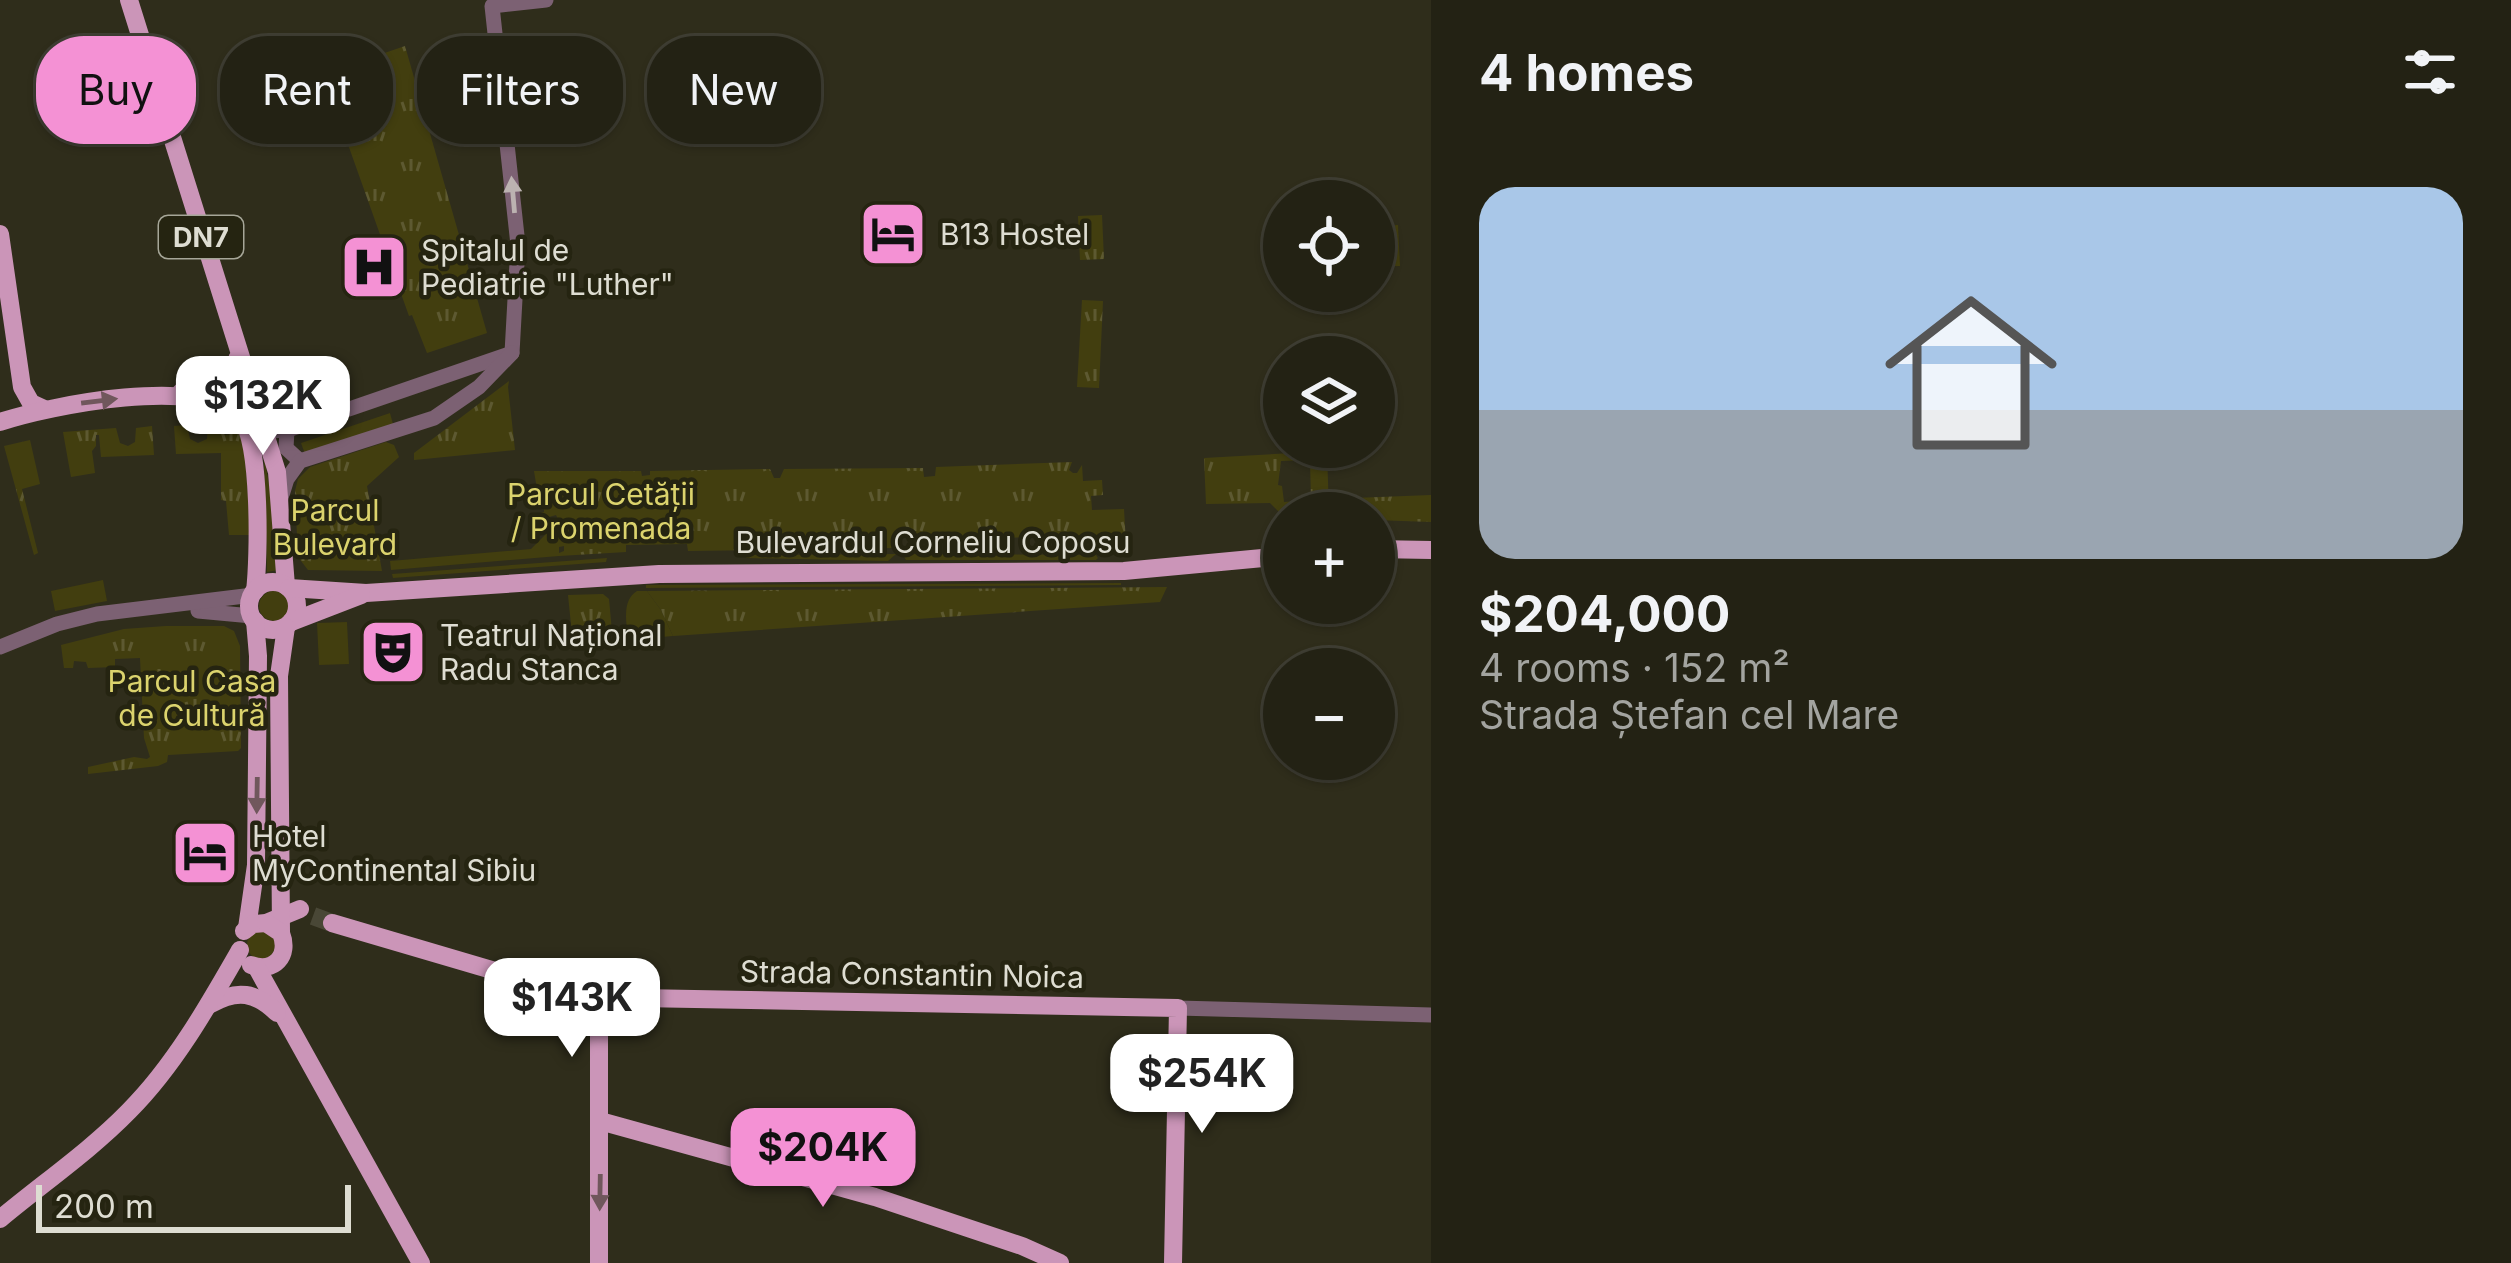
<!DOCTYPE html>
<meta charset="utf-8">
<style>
body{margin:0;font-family:Inter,sans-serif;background:#2f2f22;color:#f1f3f6;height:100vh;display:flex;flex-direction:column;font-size:45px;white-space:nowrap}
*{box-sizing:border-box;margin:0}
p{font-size:39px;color:#a3a4a0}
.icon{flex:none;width:66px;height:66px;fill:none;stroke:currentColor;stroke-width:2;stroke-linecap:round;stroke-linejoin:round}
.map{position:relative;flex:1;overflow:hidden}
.drawer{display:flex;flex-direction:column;background:#232214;width:1080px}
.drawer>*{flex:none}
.banner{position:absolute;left:36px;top:36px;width:1140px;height:108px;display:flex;gap:24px}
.tools{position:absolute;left:1263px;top:180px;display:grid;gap:24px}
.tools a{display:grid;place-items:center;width:132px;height:132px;border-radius:50%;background:#232214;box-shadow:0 3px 9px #0004,0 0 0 3px #403f34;font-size:60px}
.scale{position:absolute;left:36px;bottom:30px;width:315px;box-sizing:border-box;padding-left:12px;border:6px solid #deddd2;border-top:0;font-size:33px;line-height:42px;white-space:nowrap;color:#deddd2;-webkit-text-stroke:9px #252411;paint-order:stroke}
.price{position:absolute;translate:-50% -102px;padding:0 27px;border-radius:24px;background:#fff;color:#222;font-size:39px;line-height:78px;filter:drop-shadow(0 3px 6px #0008)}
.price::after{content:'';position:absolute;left:50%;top:72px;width:36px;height:27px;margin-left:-18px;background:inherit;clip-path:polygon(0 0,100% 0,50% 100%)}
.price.active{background:#f491d4;color:#111}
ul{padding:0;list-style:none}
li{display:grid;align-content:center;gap:24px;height:636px;padding:0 48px}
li+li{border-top:3px solid #403f34}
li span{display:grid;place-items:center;height:372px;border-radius:36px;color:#555}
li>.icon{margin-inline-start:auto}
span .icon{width:216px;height:216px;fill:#fffc;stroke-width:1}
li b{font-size:51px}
h2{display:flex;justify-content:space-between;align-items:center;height:144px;padding:0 48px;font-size:51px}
.tag{padding:0 42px;border-radius:48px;background:#232214;box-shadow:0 3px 9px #0004,0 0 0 3px #403f34;font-size:42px;line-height:108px}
.tag.active{background:#f491d4;color:#111}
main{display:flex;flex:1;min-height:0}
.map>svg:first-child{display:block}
.grass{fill:#423e0f}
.park{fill:url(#park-tufts);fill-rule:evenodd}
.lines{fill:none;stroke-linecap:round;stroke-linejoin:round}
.major-tunnel{stroke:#494736;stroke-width:18;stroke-dasharray:18 9;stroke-linecap:butt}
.minor{stroke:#7c6173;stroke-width:15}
.major{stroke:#cb95b8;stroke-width:18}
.oneway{fill:#bcb2b1}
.oneway2{fill:#70575c}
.labels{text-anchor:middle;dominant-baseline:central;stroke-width:9;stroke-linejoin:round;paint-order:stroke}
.shield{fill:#252411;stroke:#a6a698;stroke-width:3}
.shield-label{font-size:27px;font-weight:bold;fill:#deddd2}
.poi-label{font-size:30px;fill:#deddd2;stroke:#252411;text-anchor:start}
.park-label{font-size:30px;fill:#dbd36d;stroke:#252411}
.street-label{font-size:30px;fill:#deddd2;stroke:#252411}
</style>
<main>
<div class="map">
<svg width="1431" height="1263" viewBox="0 0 1431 1263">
<defs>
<pattern id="park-tufts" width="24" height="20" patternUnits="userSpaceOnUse" patternTransform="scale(3)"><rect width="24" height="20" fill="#423e0f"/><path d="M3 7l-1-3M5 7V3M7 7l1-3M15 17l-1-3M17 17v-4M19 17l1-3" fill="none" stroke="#5d5931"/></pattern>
</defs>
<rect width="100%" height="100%" fill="#2f2d1b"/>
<!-- grass -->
<g class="grass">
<path d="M1398,225L1400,266L1374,267V226Z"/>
<path d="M390,413L393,424L305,454L301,443Z"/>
<path d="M264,457L272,500L278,570L267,572Z"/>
<path d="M559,521V556L391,570L390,561L531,549Z"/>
<path d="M896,554L888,561L746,558L748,555Z"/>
<path d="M906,554L1096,555L1098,558L1096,560H906L904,557Z"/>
<path d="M607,558L606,562L393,578L392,574Z"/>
<path d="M103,580L107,601L55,611L51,591Z"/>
<path d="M1121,583V585L646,588V585Z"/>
<path d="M637,591H647L661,610L673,636L628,640C627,623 621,601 637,591Z"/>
<circle cx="274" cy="606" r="15"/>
<path d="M347,622L349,664L319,665L317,623Z"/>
<circle cx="261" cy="945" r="14"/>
</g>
<!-- park -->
<g class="park">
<path d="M405,46L487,333L427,353L412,315L409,316L323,74Z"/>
<path d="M1102,215L1104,259L1080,260L1078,216Z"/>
<path d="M1082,300L1103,301L1099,388L1077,387Z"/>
<path d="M509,381L508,387L515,450L414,460V453Z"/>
<path d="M208,423H220L225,435L243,432L251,535H229L226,501L221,500V453L176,454L174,426L187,425L190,439L198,443L207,439Z"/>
<path d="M152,426L154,455L101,457L99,435H96V446L92,451L95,473L71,477L63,432L116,428L120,443L128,446L135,442L136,428Z"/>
<path d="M30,440L40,484L22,489L38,553L34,555L4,446Z"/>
<path d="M386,442L394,445L399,457L367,486L382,571L308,570L298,557L295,491L298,479L310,467Z"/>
<path d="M1327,451L1329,513H1284V517L1270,503L1206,504L1204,458ZM1310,460L1311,500L1284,502L1282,486L1278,485L1281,461Z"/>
<path d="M1072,462L1069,470L1073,473H1077L1082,465L1083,481L1102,480L1103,495L1091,496L1092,510L1124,509L1126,544L1132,554H1112L1093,537L893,538L892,548L688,551L687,544L626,545V552L559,556V553L564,551V546L559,547V521L556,515L542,519L541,513L544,512V507H540L534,471H641L642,476L650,475V471L770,469L774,478H780L784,469L923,468L924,477L935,476L936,467Z"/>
<path d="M1431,495V522L1374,520V513H1359L1354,498Z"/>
<path d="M1167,587L1160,602L673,636L661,610L647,591Z"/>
<path d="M603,594L609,599L612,632L572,634L568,595Z"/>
<path d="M166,626H224L234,631L240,646L241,748L238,751L168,755L167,762L158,766L88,774V767L134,757L147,759L150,757L144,738L140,658L115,659V667L88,668L86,662L74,661L73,668H64L61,645L124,629Z"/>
</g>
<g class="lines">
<!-- major-tunnel -->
<path class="major-tunnel" d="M313,916L332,923"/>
<!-- minor -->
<g class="minor">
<path d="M512,353L518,245L492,6L546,0"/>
<path d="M262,427L273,431L291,429L509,354"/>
<path d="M287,430L286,448L300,461"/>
<path d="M281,498L287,479L300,461L434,418L479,387L512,353"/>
<path d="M198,611L252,616"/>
<path d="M0,647L57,624L97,614L253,595"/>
<path d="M1178,1008L1431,1015"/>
</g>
<!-- major -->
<g class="major">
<path d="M129,0L277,472L286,586"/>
<path d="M0,234L22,387L31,403L44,409"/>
<path d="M181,392L229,383L235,374L237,359"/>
<path d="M0,422C48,406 204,374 241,418C261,443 259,557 255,591"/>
<path d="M1374,549L1431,550"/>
<circle cx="273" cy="606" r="24"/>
<path d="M289,588L366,593L659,574L1124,571L1284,556"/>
<path d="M291,622L361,595"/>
<path d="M332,923L583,997L1178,1008L1173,1263"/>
<path d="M247,928L256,865L258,656L255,621"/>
<path d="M244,931L253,924L266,923L300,909"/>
<path d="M281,933L279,676L286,627"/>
<path d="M251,965C274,973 290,956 281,933L266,923"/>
<path d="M257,968L421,1263"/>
<path d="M211,1004C237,989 256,992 277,1013"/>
<path d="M600,1121L875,1197L1022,1246L1060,1263"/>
<path d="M0,1219C43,1183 90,1151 129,1111C174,1066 208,1006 240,950"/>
<path d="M599,1263V998"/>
</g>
</g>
<!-- one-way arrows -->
<defs><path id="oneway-solid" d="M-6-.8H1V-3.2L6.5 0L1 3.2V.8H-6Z" transform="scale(3)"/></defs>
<use class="oneway" href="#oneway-solid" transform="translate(513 195) rotate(-95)"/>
<g class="oneway2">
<use href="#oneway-solid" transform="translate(99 401) rotate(-7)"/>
<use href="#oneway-solid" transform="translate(257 795) rotate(91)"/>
<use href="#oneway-solid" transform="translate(600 1192) rotate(91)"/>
</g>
<!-- icons -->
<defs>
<symbol id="hotel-square" viewBox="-11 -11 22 22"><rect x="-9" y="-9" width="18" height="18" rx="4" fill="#f491d4" stroke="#252411"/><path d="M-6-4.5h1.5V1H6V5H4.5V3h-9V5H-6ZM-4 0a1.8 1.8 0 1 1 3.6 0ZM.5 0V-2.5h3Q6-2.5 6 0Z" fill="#111"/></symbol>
<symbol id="hospital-square" viewBox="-11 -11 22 22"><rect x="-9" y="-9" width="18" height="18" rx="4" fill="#f491d4" stroke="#252411"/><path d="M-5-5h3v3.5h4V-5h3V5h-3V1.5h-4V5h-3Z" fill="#111"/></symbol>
<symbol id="theatre-square" viewBox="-11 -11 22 22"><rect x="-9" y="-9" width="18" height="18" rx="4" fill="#f491d4" stroke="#252411"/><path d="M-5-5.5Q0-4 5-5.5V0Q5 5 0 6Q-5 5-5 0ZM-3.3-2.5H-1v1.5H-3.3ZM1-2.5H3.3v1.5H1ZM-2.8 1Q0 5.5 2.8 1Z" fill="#111"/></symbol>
</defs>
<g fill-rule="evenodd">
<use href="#hotel-square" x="855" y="196" width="76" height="76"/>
<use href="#hospital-square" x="336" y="229" width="76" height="76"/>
<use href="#theatre-square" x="355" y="614" width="76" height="76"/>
<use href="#hotel-square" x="167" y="815" width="76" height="76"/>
</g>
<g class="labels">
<!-- shield labels -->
<rect class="shield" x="159" y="216" width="84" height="42" rx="9"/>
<g class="shield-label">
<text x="201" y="237">DN7</text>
</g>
<!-- poi labels -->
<g class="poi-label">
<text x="940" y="234">B13 Hostel</text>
<text x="421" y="250">Spitalul de<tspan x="421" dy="34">Pediatrie "Luther"</tspan></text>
<text x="440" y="635">Teatrul Național<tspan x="440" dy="34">Radu Stanca</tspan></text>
<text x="252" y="836">Hotel<tspan x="252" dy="34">MyContinental Sibiu</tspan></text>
</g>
<!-- park labels -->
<g class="park-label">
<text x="601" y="494">Parcul Cetății<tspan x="601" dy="34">/ Promenada</tspan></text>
<text x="335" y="510">Parcul<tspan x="335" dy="34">Bulevard</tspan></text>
<text x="192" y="681">Parcul Casa<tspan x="192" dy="34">de Cultură</tspan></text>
</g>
<!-- street labels -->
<g class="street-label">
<text x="933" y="542">Bulevardul Corneliu Coposu</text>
<text transform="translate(912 974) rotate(1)">Strada Constantin Noica</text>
</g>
</g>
</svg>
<div class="tools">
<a><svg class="icon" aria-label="locate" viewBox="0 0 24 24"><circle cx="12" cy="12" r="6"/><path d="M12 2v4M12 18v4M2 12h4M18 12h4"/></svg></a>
<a><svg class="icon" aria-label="layers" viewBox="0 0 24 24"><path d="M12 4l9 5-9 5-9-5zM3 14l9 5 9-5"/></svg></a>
<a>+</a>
<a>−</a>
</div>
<div class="scale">200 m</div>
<b class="price" style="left:263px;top:458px">$132K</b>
<b class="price" style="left:572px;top:1060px">$143K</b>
<b class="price" style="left:1202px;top:1136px">$254K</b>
<b class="price active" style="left:823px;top:1210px">$204K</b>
<div class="banner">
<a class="tag active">Buy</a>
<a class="tag">Rent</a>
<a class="tag">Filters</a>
<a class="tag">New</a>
</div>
</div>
<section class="drawer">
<h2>4 homes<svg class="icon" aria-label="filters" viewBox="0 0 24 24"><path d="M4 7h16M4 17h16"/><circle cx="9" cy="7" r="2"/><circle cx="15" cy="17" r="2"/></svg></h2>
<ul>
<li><span style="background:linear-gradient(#a9c7e8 60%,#9aa5b1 0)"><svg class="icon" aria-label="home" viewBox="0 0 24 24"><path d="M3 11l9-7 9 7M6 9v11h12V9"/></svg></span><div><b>$204,000</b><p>4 rooms · 152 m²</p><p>Strada Ștefan cel Mare</p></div></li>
</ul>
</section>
</main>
